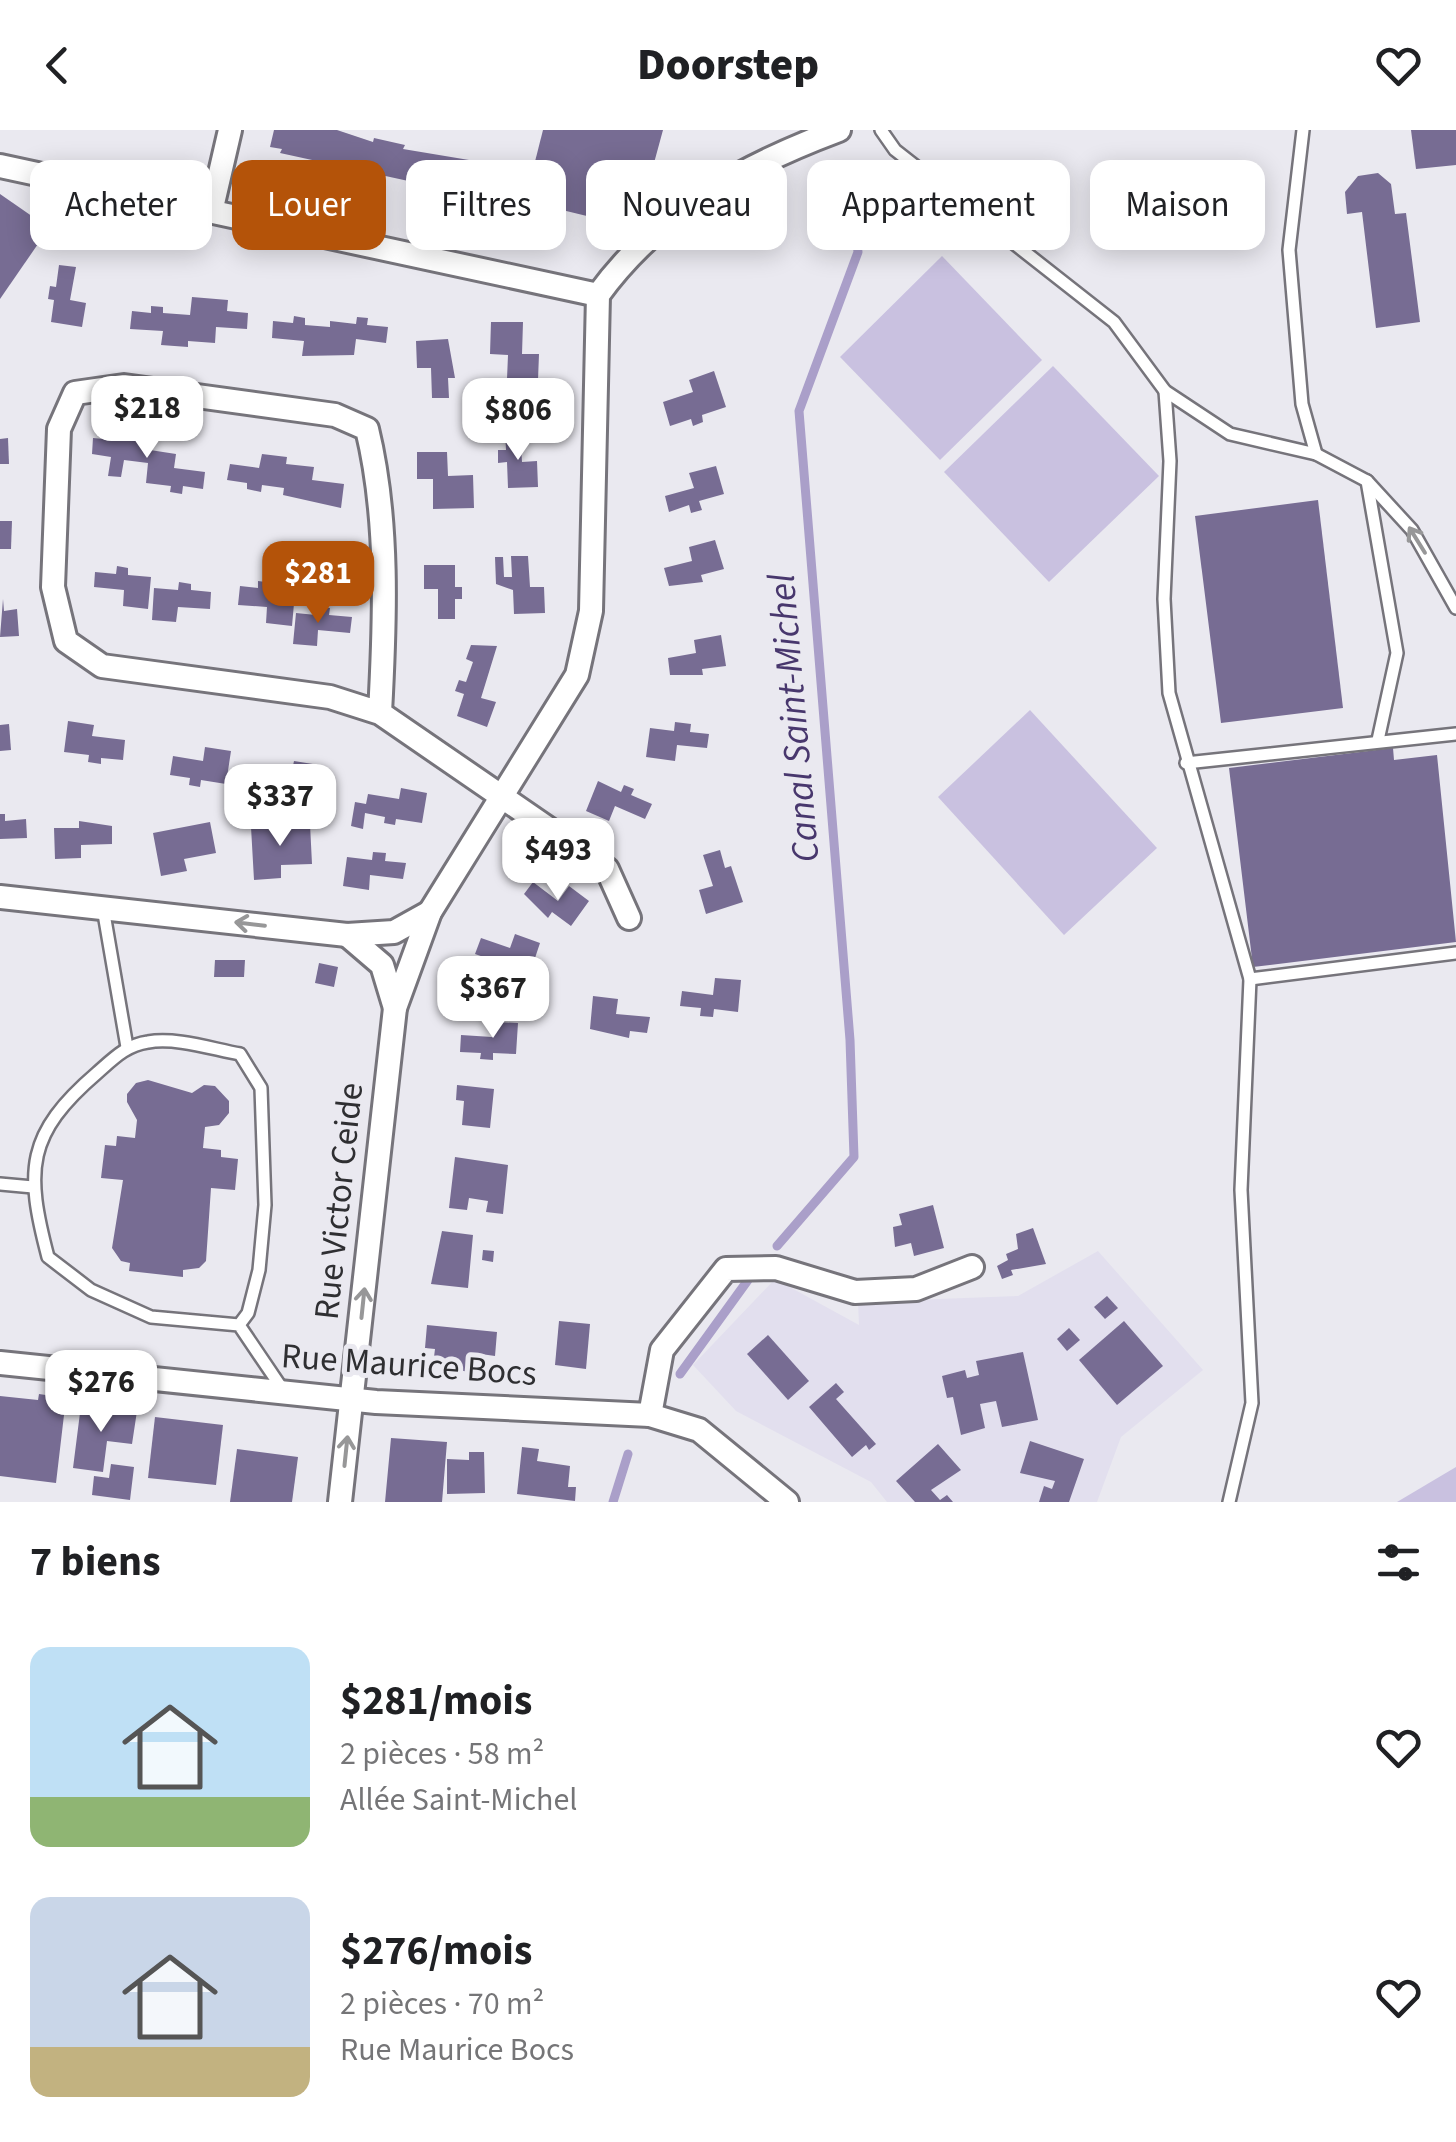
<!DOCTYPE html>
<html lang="fr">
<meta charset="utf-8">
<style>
body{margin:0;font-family:"Source Sans 3",sans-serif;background:#f2f2f2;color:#202124;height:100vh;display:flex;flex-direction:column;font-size:38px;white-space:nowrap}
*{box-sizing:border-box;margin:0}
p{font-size:32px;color:#757577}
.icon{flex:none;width:55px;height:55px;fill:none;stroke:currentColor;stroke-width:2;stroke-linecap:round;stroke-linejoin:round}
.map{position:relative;height:1372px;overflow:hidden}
.sheet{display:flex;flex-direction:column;background:#fff;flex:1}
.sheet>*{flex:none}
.top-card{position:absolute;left:30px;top:30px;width:1398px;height:90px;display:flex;gap:20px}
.price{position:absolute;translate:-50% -85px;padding:0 22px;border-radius:20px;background:#fff;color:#222;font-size:32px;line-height:65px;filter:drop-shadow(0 2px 5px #0008)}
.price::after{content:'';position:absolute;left:50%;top:60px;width:30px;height:22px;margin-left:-15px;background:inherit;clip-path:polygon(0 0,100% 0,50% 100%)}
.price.current{background:#b45309;color:#fff}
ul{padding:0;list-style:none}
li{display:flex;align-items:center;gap:30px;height:250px;padding:0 30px}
li span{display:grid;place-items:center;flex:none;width:280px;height:200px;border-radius:20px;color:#555}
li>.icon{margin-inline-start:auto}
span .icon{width:120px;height:120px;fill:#fffc;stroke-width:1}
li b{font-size:42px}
h2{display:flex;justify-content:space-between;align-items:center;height:120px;padding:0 30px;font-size:42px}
.tag{padding:0 35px;border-radius:20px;background:#fff;box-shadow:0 5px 25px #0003;font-size:35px;line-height:90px}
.tag.current{background:#b45309;color:#fff}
header{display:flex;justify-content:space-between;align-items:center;height:130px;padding:0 30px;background:#fff;font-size:45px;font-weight:800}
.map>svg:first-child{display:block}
.built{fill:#e2dfee}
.green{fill:#c9c1e0}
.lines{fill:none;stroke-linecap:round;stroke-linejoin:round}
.stream{stroke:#aa9fc9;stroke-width:9}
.building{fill:#776c93}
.lane-casing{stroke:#76747b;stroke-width:16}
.street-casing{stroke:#76747b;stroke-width:28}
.lane{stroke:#fff;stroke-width:11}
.street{stroke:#fff;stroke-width:22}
.oneway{stroke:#979798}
.labels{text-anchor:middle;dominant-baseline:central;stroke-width:10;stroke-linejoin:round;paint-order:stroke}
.street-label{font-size:35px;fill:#2f2f32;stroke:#eae9f0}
.water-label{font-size:38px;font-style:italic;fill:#48376d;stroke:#eae9f0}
</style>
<header><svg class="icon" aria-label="back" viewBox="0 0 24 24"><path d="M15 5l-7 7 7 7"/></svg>Doorstep<svg class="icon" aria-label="heart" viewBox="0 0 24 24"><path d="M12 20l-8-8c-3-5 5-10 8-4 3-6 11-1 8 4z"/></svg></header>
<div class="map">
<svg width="1456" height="1372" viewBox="0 0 1456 1372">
<rect width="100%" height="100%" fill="#eae9f0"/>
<!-- built -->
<path class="built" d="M1098,1121L1203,1240L1121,1307L1097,1372H887L871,1352L736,1281L693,1235L775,1149L859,1195L858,1172L1018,1166Z"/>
<!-- green -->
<g class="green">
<path d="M942,126L1042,230L940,330L840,227Z"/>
<path d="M1053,236L1159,346L1049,452L944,342Z"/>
<path d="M1030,580L1157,718L1064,805L938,667Z"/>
<path d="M1456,1337V1372H1397Z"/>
</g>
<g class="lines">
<!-- stream -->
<g class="stream">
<path d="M777,1116L854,1027L850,910L799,281L858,122L848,38"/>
<path d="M680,1244L748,1150"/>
<path d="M613,1372L628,1324"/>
</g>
</g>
<!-- building -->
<g class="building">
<path d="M274,0H337L373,12L374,8L405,15L403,19L475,31L474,34L490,38L484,64H468L280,23L282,19L270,17Z"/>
<path d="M543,0H663L651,44L591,87L525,71Z"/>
<path d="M1411,0H1456V35L1416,39Z"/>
<path d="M1378,43L1391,54L1395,84L1406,83L1420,192L1376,198L1362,82L1347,84L1345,62L1358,46Z"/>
<path d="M0,64L49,98L0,169Z"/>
<path d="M59,135L76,137L70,170L86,173L82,197L51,192L54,170L48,169L50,156L56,157Z"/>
<path d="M192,167L228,170L227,181L248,183L247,199L216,197L215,213L188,211V217L161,215L163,201L130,199L132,181L151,183V176L163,177V183L190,185Z"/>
<path d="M294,186L305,188V195L330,197V191L356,194L357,187L368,188L367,195L388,197L386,213L356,209L354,225L302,226L304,211L272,208L273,191L293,193Z"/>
<path d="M491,192H523L522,224H539L538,250L507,249L508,225L490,224Z"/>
<path d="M448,209L455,248H448L449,268H432L431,238H417L416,211Z"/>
<path d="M714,241L726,277L702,285L703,292L693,296L691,289L670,296L663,272L693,262L689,250Z"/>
<path d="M127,297L152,300L150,320L176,324L174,338L205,342L203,359L183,356L182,364L170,362L171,356L146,353L148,333L124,330L121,347L108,346L111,327L92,324L93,308L125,311Z"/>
<path d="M520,300L522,332L537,331L538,357L508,358L507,332L498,333V320H506L505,301Z"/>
<path d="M8,308L9,334H0V309Z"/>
<path d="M417,322H447L448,346L473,345L474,378L433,379V349H417Z"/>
<path d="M262,324L287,327L286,334L314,337L312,350L344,354L341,378L283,365L284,358L262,355L261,362L247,359V353L227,350L230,334L259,338Z"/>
<path d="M716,336L724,364L699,371L702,380L691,383L689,375L669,382L665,366L694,358L689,343Z"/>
<path d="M1318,370L1343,578L1221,593L1195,386Z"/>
<path d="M0,391H12L11,419H0Z"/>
<path d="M715,410L724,439L701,445L703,452L669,456L664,438L692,431L689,417Z"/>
<path d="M511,426H528L530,457H544L545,483L514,484L513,460L496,454L495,427H503L504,447H512Z"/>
<path d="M424,435H455V457H462V469H455V489H438V459H424Z"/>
<path d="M117,436L128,438V445L151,447L148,479L123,476L124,460L94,457L95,442L116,444Z"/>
<path d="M258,451L273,453L272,460L295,462L292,496L266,493L267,477L238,475L240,456L258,458Z"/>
<path d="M179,452L191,454V460L211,462L210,479L178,477L176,492L152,490L154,458L178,460Z"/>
<path d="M3,469L4,481L17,479L19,506L0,507Z"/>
<path d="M317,477L330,478L329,485L352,487L350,503L318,500L317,516L293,514L296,483L316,485Z"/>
<path d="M721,505L726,536L702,539L703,545H670L668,528L696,523L694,510Z"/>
<path d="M471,515L497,516L481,568L496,572L487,597L457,586L464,564L455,561L459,550L466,552L473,532L466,529Z"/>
<path d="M68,591L94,595L92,606L125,610L123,630L101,628V634L88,632L89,625L64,622Z"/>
<path d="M675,592L691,594L690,602L709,604L707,618L677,615L675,631L646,627L650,598L674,601Z"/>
<path d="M9,594L11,620L0,621V595Z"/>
<path d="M205,617L231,621L226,654L201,650L200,657L189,655L190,648L170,645L173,626L203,631Z"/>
<path d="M1393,618L1394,630L1437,625L1456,812L1253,837L1229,638Z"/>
<path d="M294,631L319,635L313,667L290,662L289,670L277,667L278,661L257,657L261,639L291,645Z"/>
<path d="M598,651L621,662L624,655L634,659L631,665L652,674L645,689L615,676L609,691L586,681Z"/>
<path d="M401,658L427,663L422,693L396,689L395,695L384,693L385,687L365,683L363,699L351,696L355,672L366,674L368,664L399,669Z"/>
<path d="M0,684H5V691L26,689L27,708L0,709Z"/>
<path d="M79,691L112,696V714L81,715V728L55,729L54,698H79Z"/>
<path d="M210,692L216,723L184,729L187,741L161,746L153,703Z"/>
<path d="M310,694L312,734L281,735V748L254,750L251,697Z"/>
<path d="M720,720L725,738L731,736L743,772L706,784L699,760L713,756L703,725Z"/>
<path d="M373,722L386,723L385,731L406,733L403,749L370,745L369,760L343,756L347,727L372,730Z"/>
<path d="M533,752L558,771L569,756L589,771L571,796L552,782L548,788L524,764Z"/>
<path d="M515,804L540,813L530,843L506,835L504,842L493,838L495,831L475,824L481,808L510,818Z"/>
<path d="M215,830H245L244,847H214Z"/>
<path d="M319,833L338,837L334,857L315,853Z"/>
<path d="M715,848L741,850L738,882L714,879L713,887L700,886L701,878L680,876L682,861L713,865Z"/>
<path d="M593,866L618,869L616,884L650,887L647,903L630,901L629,908L590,899Z"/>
<path d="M493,892L518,893L516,924L493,923V930L480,929L481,923L460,922L461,905L492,907Z"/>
<path d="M148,950L192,963L204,955L215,956L229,971V983L219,995L205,997L203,1018L221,1020V1027L238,1029L235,1060L211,1058L206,1131L199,1138L183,1140V1147L129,1141L130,1133L121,1131L112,1118L123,1050L101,1048L105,1015L116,1016L117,1006L135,1008L137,990L127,972V964L136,953Z"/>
<path d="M457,955L494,959L490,998L462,995L464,971L456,970Z"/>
<path d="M455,1027L508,1035L503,1084L486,1082L488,1071L469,1068L467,1080L449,1078Z"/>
<path d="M933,1075L944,1118L914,1126L911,1113L895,1117L893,1097L902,1095L899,1084Z"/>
<path d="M1033,1098L1046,1134L1011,1140L1013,1145L1002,1149L997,1136L1008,1130L1006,1124L1018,1119L1016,1104Z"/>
<path d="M442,1101L473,1105L468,1158L431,1154Z"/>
<path d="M483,1120L494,1121L493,1132L482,1130Z"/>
<path d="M1107,1166L1118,1178L1105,1189L1094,1177Z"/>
<path d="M559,1191L590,1194L586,1239L555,1235Z"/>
<path d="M1124,1191L1163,1236L1117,1275L1079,1230Z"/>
<path d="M427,1195L497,1202L495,1226L481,1224L479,1244L433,1235L435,1219L425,1218Z"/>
<path d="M1069,1198L1080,1210L1067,1221L1057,1209Z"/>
<path d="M768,1205L809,1251L788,1270L747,1224Z"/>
<path d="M1023,1222L1038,1290L1002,1297L996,1271L980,1274L985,1298L961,1305L953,1267L947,1268L942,1246L965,1240L967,1248L979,1245L976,1231Z"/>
<path d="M836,1253L844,1262L836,1269L876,1314L869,1320L866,1315L852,1327L809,1277Z"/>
<path d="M39,1264L66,1268L56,1353L0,1346V1266L38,1270Z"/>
<path d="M81,1275L137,1281L132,1314L107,1311L103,1342L73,1338Z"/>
<path d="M155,1287L223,1295L216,1355L148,1348Z"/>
<path d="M391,1308L447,1312L442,1372H385Z"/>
<path d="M1030,1311L1084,1329L1069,1372H1039L1044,1356L1052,1359L1055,1351L1020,1343Z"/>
<path d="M938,1314L961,1340L931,1360L940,1370L947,1365L953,1372H915L896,1351Z"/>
<path d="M522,1317L539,1319L537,1331L570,1336L568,1357H576L575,1371L517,1364Z"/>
<path d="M237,1319L298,1327L292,1372H230Z"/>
<path d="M469,1322H484L485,1363L447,1364V1329L469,1330Z"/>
<path d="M111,1334L134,1337L130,1370L92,1365L94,1346L109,1348Z"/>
</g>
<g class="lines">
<defs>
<g id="lane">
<path d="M881,0L895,20L1114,192L1165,261L1230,304L1316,324L1367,351L1412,400L1456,478"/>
<path d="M1303,0L1289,120L1302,274L1316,324"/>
<path d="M1165,261L1170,331L1164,469L1169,563L1250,849L1241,1060L1252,1273L1229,1372"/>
<path d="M1367,351L1397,523L1378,610"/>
<path d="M1186,633L1456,604"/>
<path d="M103,778L127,917"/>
<path d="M1250,849L1456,823"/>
<path d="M0,1054L33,1057"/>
<path d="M239,1195L248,1183L259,1140L265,1075L261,958L240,924C212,919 176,907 148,912C126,915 113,929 97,943C26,1004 25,1040 48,1127L91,1160L151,1187L239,1195L283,1260"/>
</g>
<g id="street">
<path d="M0,36L598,165"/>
<path d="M211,82L230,0"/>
<path d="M380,583C385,491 389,389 367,299L335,285L124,256L75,263L59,299L53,457L66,511L102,536L330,567L380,583L607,739L629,788"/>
<path d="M0,767L347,805L394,802L430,782"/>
<path d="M347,805L382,835L395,878"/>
<path d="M0,1233L376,1272L650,1285L699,1300L787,1372"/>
<path d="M650,1285L662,1220L726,1139L776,1138L855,1162L916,1159L972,1137"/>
<path d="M340,1372L395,878L430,782L577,545L591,481L598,165C659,81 743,36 839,0"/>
</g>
</defs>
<!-- lane casing -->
<use href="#lane" class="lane-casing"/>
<!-- street casing -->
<use href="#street" class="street-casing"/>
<!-- lane -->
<use href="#lane" class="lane"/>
<!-- street -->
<use href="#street" class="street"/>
</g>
<!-- one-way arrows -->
<defs><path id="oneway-shaft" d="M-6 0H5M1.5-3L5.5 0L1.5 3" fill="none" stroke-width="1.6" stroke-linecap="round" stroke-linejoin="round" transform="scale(2.5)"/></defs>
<g class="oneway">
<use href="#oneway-shaft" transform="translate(1417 410) rotate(-122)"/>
<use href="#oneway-shaft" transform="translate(250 794) rotate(-173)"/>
<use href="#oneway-shaft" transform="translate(363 1173) rotate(-84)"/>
<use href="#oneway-shaft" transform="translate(346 1321) rotate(-84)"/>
</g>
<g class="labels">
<!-- street labels -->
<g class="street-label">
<text transform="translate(339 1071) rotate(-84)">Rue Victor Ceide</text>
<text transform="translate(409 1235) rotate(4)">Rue Maurice Bocs</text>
</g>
<!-- water labels -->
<g class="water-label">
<text transform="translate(794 588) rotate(-95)">Canal Saint-Michel</text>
</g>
</g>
</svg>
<b class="price" style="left:147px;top:331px">$218</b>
<b class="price" style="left:518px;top:333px">$806</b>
<b class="price current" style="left:318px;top:496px">$281</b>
<b class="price" style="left:280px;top:719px">$337</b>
<b class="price" style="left:558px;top:773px">$493</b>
<b class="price" style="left:493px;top:911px">$367</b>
<b class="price" style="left:101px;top:1305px">$276</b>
<div class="top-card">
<a class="tag">Acheter</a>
<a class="tag current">Louer</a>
<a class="tag">Filtres</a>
<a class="tag">Nouveau</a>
<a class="tag">Appartement</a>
<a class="tag">Maison</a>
</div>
</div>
<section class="sheet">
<h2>7 biens<svg class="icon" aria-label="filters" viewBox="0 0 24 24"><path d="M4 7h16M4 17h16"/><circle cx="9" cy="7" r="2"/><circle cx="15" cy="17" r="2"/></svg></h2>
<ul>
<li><span style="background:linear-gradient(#bfe0f5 75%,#8fb573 0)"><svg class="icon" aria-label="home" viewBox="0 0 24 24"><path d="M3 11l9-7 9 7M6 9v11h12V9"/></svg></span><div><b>$281/mois</b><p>2 pièces · 58 m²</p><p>Allée Saint-Michel</p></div><svg class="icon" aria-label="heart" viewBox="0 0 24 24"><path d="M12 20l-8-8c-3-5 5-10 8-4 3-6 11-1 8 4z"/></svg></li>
<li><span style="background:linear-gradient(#c9d6e8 75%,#c2b280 0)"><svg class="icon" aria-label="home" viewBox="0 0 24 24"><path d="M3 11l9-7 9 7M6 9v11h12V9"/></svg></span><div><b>$276/mois</b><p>2 pièces · 70 m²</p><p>Rue Maurice Bocs</p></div><svg class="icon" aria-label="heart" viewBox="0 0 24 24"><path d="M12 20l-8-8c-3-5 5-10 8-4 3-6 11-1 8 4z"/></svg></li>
</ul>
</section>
